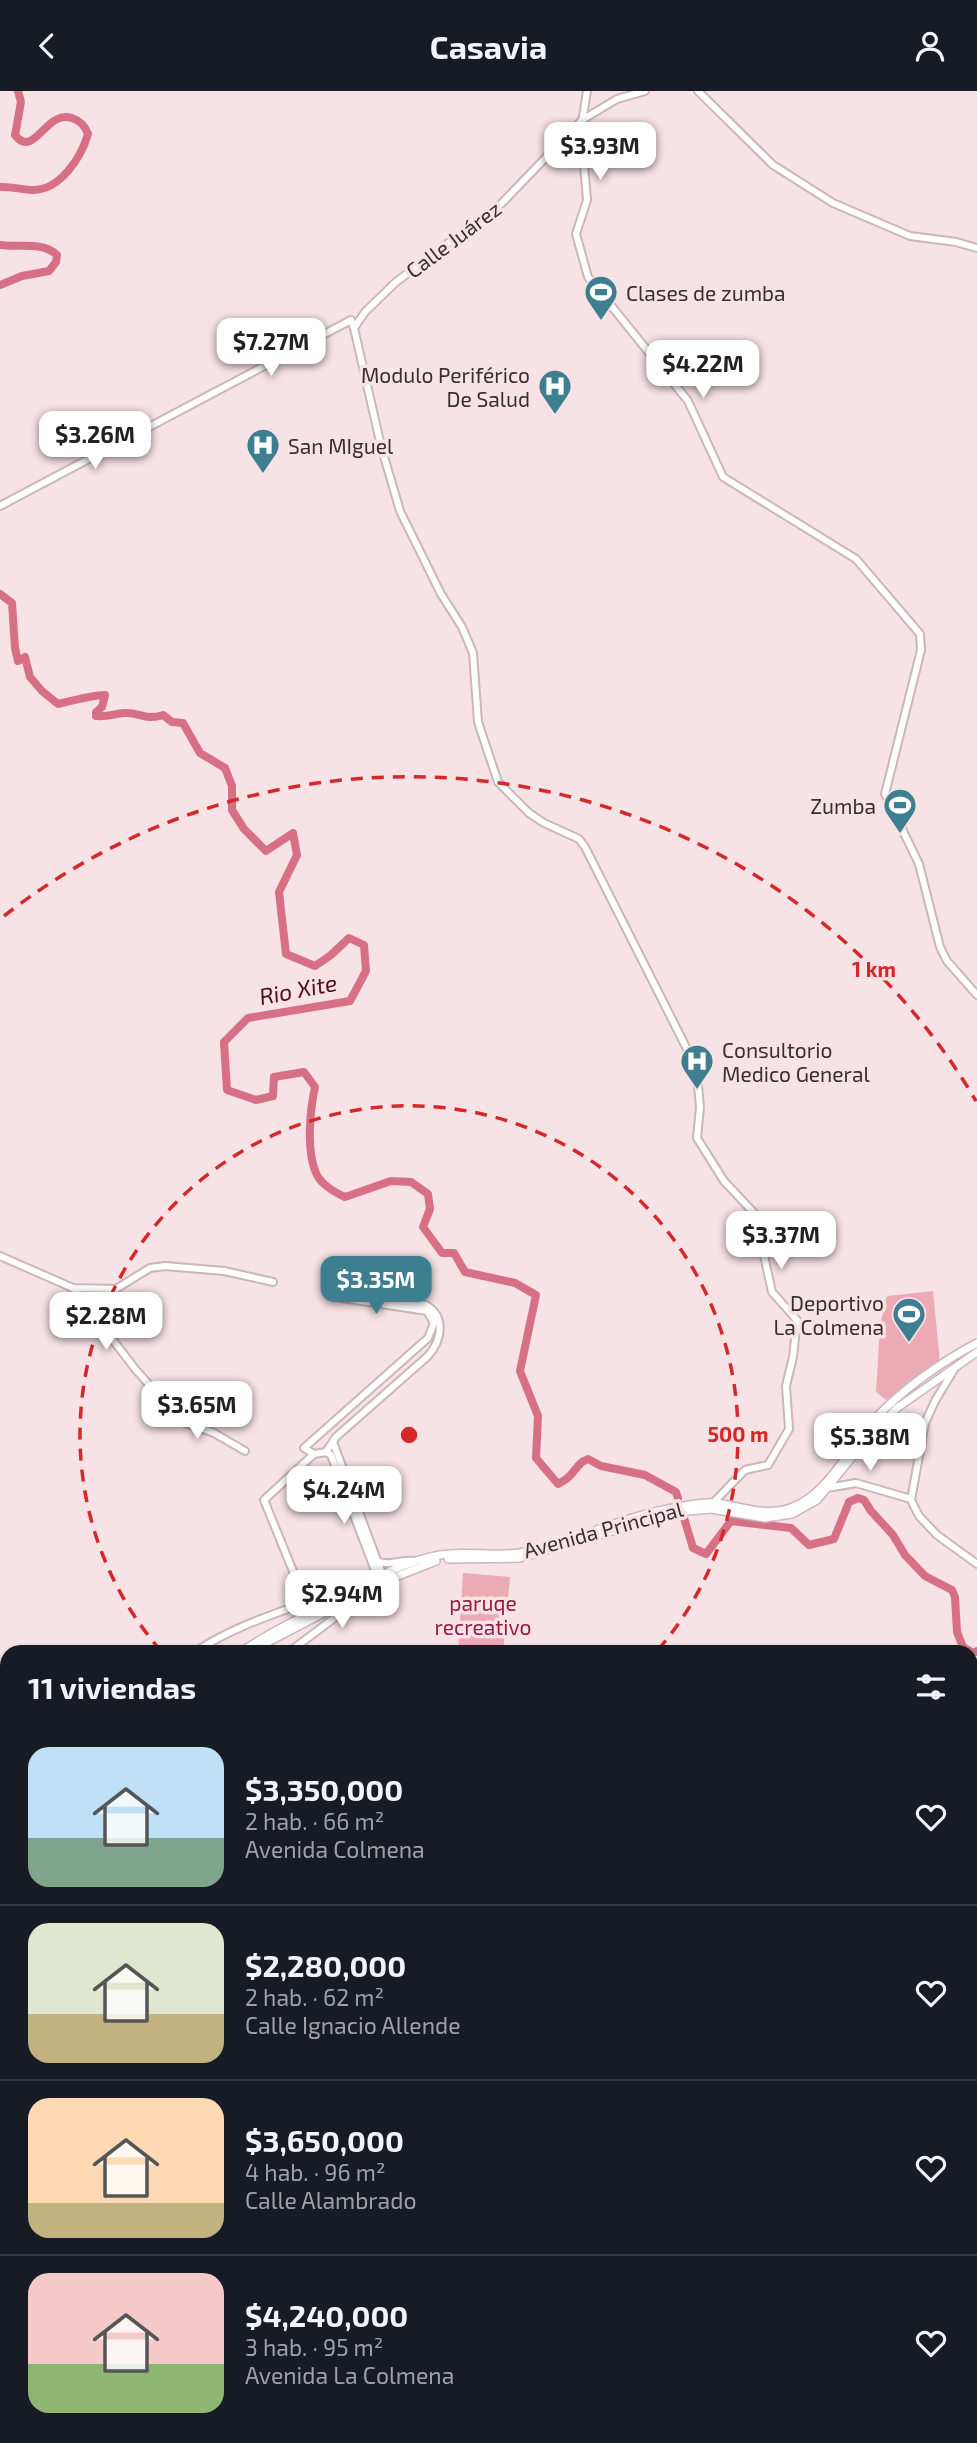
<!DOCTYPE html>
<html lang="es">
<meta charset="utf-8">
<style>
body{margin:0;font-family:"Exo 2",sans-serif;background:#20242c;color:#f1f3f6;height:100vh;display:flex;flex-direction:column;font-size:26px;white-space:nowrap}
*{box-sizing:border-box;margin:0}
p{font-size:23px;color:#9ea1a6}
.icon{flex:none;width:38px;height:38px;fill:none;stroke:currentColor;stroke-width:2;stroke-linecap:round;stroke-linejoin:round}
.map{position:relative;flex:1;overflow:hidden}
.drawer{position:absolute;left:0px;top:1554px;width:978px;height:798px;display:flex;flex-direction:column;background:#171b24;border-radius:21px 21px 0 0;box-shadow:0 2px 5px #0004}
.drawer>*{flex:none}
.price{position:absolute;translate:-50% -60px;padding:0 16px;border-radius:14px;background:#fff;color:#222;font-size:23px;line-height:46px;filter:drop-shadow(0 2px 4px #0008)}
.price::after{content:'';position:absolute;left:50%;top:42px;width:21px;height:16px;margin-left:-10px;background:inherit;clip-path:polygon(0 0,100% 0,50% 100%)}
.price.selected{background:#3d7f91;color:#fff}
ul{padding:0;list-style:none}
li{display:flex;align-items:center;gap:21px;height:175px;padding:0 28px}
li+li{border-top:2px solid #363941}
li span{display:grid;place-items:center;flex:none;width:196px;height:140px;border-radius:21px;color:#555}
li>.icon{margin-inline-start:auto}
span .icon{width:84px;height:84px;fill:#fffc;stroke-width:1}
li b{font-size:30px}
h2{display:flex;justify-content:space-between;align-items:center;height:84px;padding:0 28px;font-size:30px}
header{display:flex;justify-content:space-between;align-items:center;height:91px;padding:0 28px;background:#171b24;font-size:32px;font-weight:700}
.map>svg:first-child{display:block}
.park{fill:#ecaab5}
.lines{fill:none;stroke-linecap:round;stroke-linejoin:round}
.river{stroke:#d77085;stroke-width:8}
.tertiary-casing{stroke:#cbb7ba;stroke-width:10}
.secondary-casing{stroke:#cbb7ba;stroke-width:10}
.primary-casing{stroke:#cbb7ba;stroke-width:10}
.tertiary{stroke:#fff;stroke-width:6}
.secondary{stroke:#fff;stroke-width:6}
.primary{stroke:#fff;stroke-width:7}
.ring{fill:none;stroke:#d62828;stroke-width:3.5;stroke-dasharray:12 9}
.labels{text-anchor:middle;dominant-baseline:central;stroke-width:7;stroke-linejoin:round;paint-order:stroke}
.street-label{font-size:21px;fill:#372f30;stroke:#f7e2e5}
.poi-label{font-size:21px;fill:#372f30;stroke:#f7e2e5;text-anchor:start}
.park-label{font-size:21px;fill:#971b43;stroke:#f7e2e5}
.water-label{font-size:23px;font-style:italic;fill:#4e0e20;stroke:#f7e2e5}
.centre{fill:#d62828;stroke:#f7e2e5;stroke-width:3.5}
.ring-label{font-size:21px;text-anchor:middle;font-weight:bold;fill:#d62828;stroke:#f7e2e5;stroke-width:7;stroke-linejoin:round;paint-order:stroke}
</style>
<header><svg class="icon" aria-label="back" viewBox="0 0 24 24"><path d="M15 5l-7 7 7 7"/></svg>Casavia<svg class="icon" aria-label="person" viewBox="0 0 24 24"><circle cx="12" cy="8" r="4"/><path d="M4 21q1-7 8-7t8 7"/></svg></header>
<div class="map">
<svg width="977" height="2352" viewBox="0 0 977 2352">
<rect width="100%" height="100%" fill="#f7e2e5"/>
<!-- park -->
<g class="park">
<path d="M933,1200L940,1271L886,1309L876,1301L880,1236L886,1207L888,1205Z"/>
<path d="M463,1482L510,1486L503,1561H458Z"/>
</g>
<g class="lines">
<!-- river -->
<g class="river">
<path d="M0,96C11,95 22,99 33,99C60,99 81,67 88,43C85,35 81,30 72,27C46,18 34,69 15,44L21,11L18,0"/>
<path d="M0,154C18,157 42,150 57,164L56,171L49,180L22,185L0,194"/>
<path d="M0,503L12,512L15,557L18,570L25,566L30,586L42,600L58,613C70,610 94,604 105,604L102,616L96,621V625C109,626 113,623 124,622C141,621 144,630 163,624L172,631L183,632L200,662L225,677L232,695V719L244,738L266,760L293,742L297,764L279,801L286,863L315,875L331,864L349,847L364,854L366,880L350,910L248,927L224,951L227,999L256,1009L273,1005L274,986L304,981L315,996C310,1019 306,1059 316,1082C321,1094 334,1101 345,1106L391,1090L411,1091L428,1103L430,1118L423,1136L442,1162H454L465,1181L515,1192L536,1204L520,1280L538,1325L536,1367L558,1393C576,1385 574,1373 588,1368L601,1375L645,1384L676,1401L678,1407"/>
<path d="M684,1427L693,1457L706,1463L731,1430L791,1437L809,1454L834,1448L849,1411L858,1407L864,1409L871,1420L893,1444L905,1464L925,1485L952,1499L955,1506L957,1541L963,1556L973,1562L977,1560"/>
</g>
<defs>
<g id="tertiary">
<path d="M698,0L773,74L833,112L910,145L956,151L977,157"/>
<path d="M354,237L365,221L396,191L501,113L582,29L617,8L645,0"/>
<path d="M0,415L351,229L354,237L381,355L400,420L441,503L462,536L473,562L478,631L498,691L529,722L544,732L579,748L585,756L692,968L697,983L700,1016L697,1047L724,1090L755,1123L772,1201L797,1229L793,1266L786,1295L789,1338L768,1374L745,1379L712,1413"/>
<path d="M0,1165L73,1197L116,1198L150,1177L165,1175L224,1180L273,1191"/>
<path d="M73,1197L136,1279L161,1307L163,1318L183,1331L214,1342L245,1360"/>
<path d="M955,1277L935,1310L925,1332L911,1409L919,1425L937,1444L977,1473"/>
<path d="M333,1351L384,1488"/>
<path d="M326,1361L336,1346L428,1265C442,1249 446,1226 426,1214L343,1202L335,1203"/>
<path d="M326,1361L331,1364L379,1490"/>
<path d="M314,1363L304,1357L428,1247L434,1232L427,1220L342,1207L333,1204"/>
<path d="M827,1397L856,1392L911,1408"/>
<path d="M306,1512L264,1409L314,1363L326,1361"/>
<path d="M195,1561C241,1530 296,1517 347,1496"/>
<path d="M289,1561L369,1501"/>
<path d="M0,1643L7,1644"/>
</g>
<g id="secondary">
<path d="M587,0L581,38L587,109L576,143L588,186L688,310L723,386L856,468L920,543L921,559L885,703L919,773L940,856L947,870L977,904"/>
<path d="M376,1470C390,1476 400,1468 414,1470"/>
<path d="M337,1506L348,1495"/>
<path d="M288,2345L289,2352"/>
<path d="M596,2345L600,2352"/>
</g>
<g id="primary">
<path d="M448,1468L520,1467L677,1421L711,1418L765,1427L792,1423L817,1409L871,1343L897,1317L977,1261"/>
<path d="M241,1561C267,1543 296,1529 324,1515C360,1496 399,1471 440,1464C468,1459 497,1467 525,1461C577,1449 625,1425 678,1416C689,1414 703,1411 715,1412C742,1415 766,1427 793,1416C828,1403 851,1354 875,1328C900,1300 944,1269 977,1252"/>
<path d="M249,1561L385,1490L436,1470"/>
<path d="M0,1689H7"/>
<path d="M0,1698H7"/>
<path d="M971,2054L977,2053"/>
<path d="M971,2060L977,2059"/>
<path d="M1,2352L25,2345"/>
<path d="M45,2352L64,2345"/>
</g>
</defs>
<!-- tertiary casing -->
<use href="#tertiary" class="tertiary-casing"/>
<!-- secondary casing -->
<use href="#secondary" class="secondary-casing"/>
<!-- primary casing -->
<use href="#primary" class="primary-casing"/>
<!-- tertiary -->
<use href="#tertiary" class="tertiary"/>
<!-- secondary -->
<use href="#secondary" class="secondary"/>
<!-- primary -->
<use href="#primary" class="primary"/>
</g>
<!-- distance rings -->
<g class="ring">
<path d="M161 1560A329 329 0 1 1 657 1560"/>
<path d="M4 825A658 658 0 0 1 976 1010"/>
</g>
<!-- icons -->
<defs>
<symbol id="stadium-pin" viewBox="-11 -11 22 30"><path d="M0 17L-7.5 6A9.5 9.5 0 1 1 7.5 6Z" fill="#3d7f91" stroke="#f7e2e5"/><path d="M0-5a6.5 5 0 1 0 0 10a6.5 5 0 1 0 0-10ZM-3.5-1.8h7v3.6h-7Z" fill="#fff"/></symbol>
<symbol id="hospital-pin" viewBox="-11 -11 22 30"><path d="M0 17L-7.5 6A9.5 9.5 0 1 1 7.5 6Z" fill="#3d7f91" stroke="#f7e2e5"/><path d="M-5-5h3v3.5h4V-5h3V5h-3V1.5h-4V5h-3Z" fill="#fff"/></symbol>
</defs>
<g fill-rule="evenodd">
<use href="#stadium-pin" x="582" y="182" width="38" height="52"/>
<use href="#hospital-pin" x="536" y="276" width="38" height="52"/>
<use href="#hospital-pin" x="244" y="335" width="38" height="52"/>
<use href="#stadium-pin" x="881" y="695" width="38" height="52"/>
<use href="#hospital-pin" x="678" y="951" width="38" height="52"/>
<use href="#stadium-pin" x="890" y="1204" width="38" height="52"/>
</g>
<g class="labels">
<!-- street labels -->
<g class="street-label">
<text transform="translate(453 148) rotate(-37)">Calle Juárez</text>
<text transform="translate(603 1438) rotate(-15)">Avenida Principal</text>
</g>
<!-- poi labels -->
<g class="poi-label">
<text x="626" y="201">Clases de zumba</text>
<text x="530" y="283" text-anchor="end">Modulo Periférico<tspan x="530" dy="24">De Salud</tspan></text>
<text x="288" y="354">San MIguel</text>
<text x="876" y="714" text-anchor="end">Zumba</text>
<text x="722" y="958">Consultorio<tspan x="722" dy="24">Medico General</tspan></text>
<text x="884" y="1211" text-anchor="end">Deportivo<tspan x="884" dy="24">La Colmena</tspan></text>
</g>
<!-- park labels -->
<g class="park-label">
<text x="483" y="1511">paruqe<tspan x="483" dy="24">recreativo</tspan></text>
</g>
<!-- water labels -->
<g class="water-label">
<text transform="translate(298 898) rotate(-11)">Rio Xite</text>
</g>
</g>
<circle cx="409" cy="1344" r="10" class="centre"/>
<g class="ring-label">
<text x="874" y="886">1 km</text>
<text x="738" y="1351">500 m</text>
</g>
</svg>
<b class="price" style="left:600px;top:91px">$3.93M</b>
<b class="price" style="left:271px;top:287px">$7.27M</b>
<b class="price" style="left:703px;top:309px">$4.22M</b>
<b class="price" style="left:95px;top:380px">$3.26M</b>
<b class="price" style="left:781px;top:1180px">$3.37M</b>
<b class="price selected" style="left:376px;top:1225px">$3.35M</b>
<b class="price" style="left:106px;top:1261px">$2.28M</b>
<b class="price" style="left:197px;top:1350px">$3.65M</b>
<b class="price" style="left:870px;top:1382px">$5.38M</b>
<b class="price" style="left:344px;top:1435px">$4.24M</b>
<b class="price" style="left:342px;top:1539px">$2.94M</b>
<section class="drawer">
<h2>11 viviendas<svg class="icon" aria-label="filters" viewBox="0 0 24 24"><path d="M4 7h16M4 17h16"/><circle cx="9" cy="7" r="2"/><circle cx="15" cy="17" r="2"/></svg></h2>
<ul>
<li><span style="background:linear-gradient(#bfe0f5 65%,#7fa58c 0)"><svg class="icon" aria-label="home" viewBox="0 0 24 24"><path d="M3 11l9-7 9 7M6 9v11h12V9"/></svg></span><div><b>$3,350,000</b><p>2 hab. · 66 m²</p><p>Avenida Colmena</p></div><svg class="icon" aria-label="heart" viewBox="0 0 24 24"><path d="M12 20l-8-8c-3-5 5-10 8-4 3-6 11-1 8 4z"/></svg></li>
<li><span style="background:linear-gradient(#dfe7d0 65%,#c2b280 0)"><svg class="icon" aria-label="home" viewBox="0 0 24 24"><path d="M3 11l9-7 9 7M6 9v11h12V9"/></svg></span><div><b>$2,280,000</b><p>2 hab. · 62 m²</p><p>Calle Ignacio Allende</p></div><svg class="icon" aria-label="heart" viewBox="0 0 24 24"><path d="M12 20l-8-8c-3-5 5-10 8-4 3-6 11-1 8 4z"/></svg></li>
<li><span style="background:linear-gradient(#ffd9b3 75%,#c2b280 0)"><svg class="icon" aria-label="home" viewBox="0 0 24 24"><path d="M3 11l9-7 9 7M6 9v11h12V9"/></svg></span><div><b>$3,650,000</b><p>4 hab. · 96 m²</p><p>Calle Alambrado</p></div><svg class="icon" aria-label="heart" viewBox="0 0 24 24"><path d="M12 20l-8-8c-3-5 5-10 8-4 3-6 11-1 8 4z"/></svg></li>
<li><span style="background:linear-gradient(#f6c9c9 65%,#8fb573 0)"><svg class="icon" aria-label="home" viewBox="0 0 24 24"><path d="M3 11l9-7 9 7M6 9v11h12V9"/></svg></span><div><b>$4,240,000</b><p>3 hab. · 95 m²</p><p>Avenida La Colmena</p></div><svg class="icon" aria-label="heart" viewBox="0 0 24 24"><path d="M12 20l-8-8c-3-5 5-10 8-4 3-6 11-1 8 4z"/></svg></li>
</ul>
</section>
</div>
